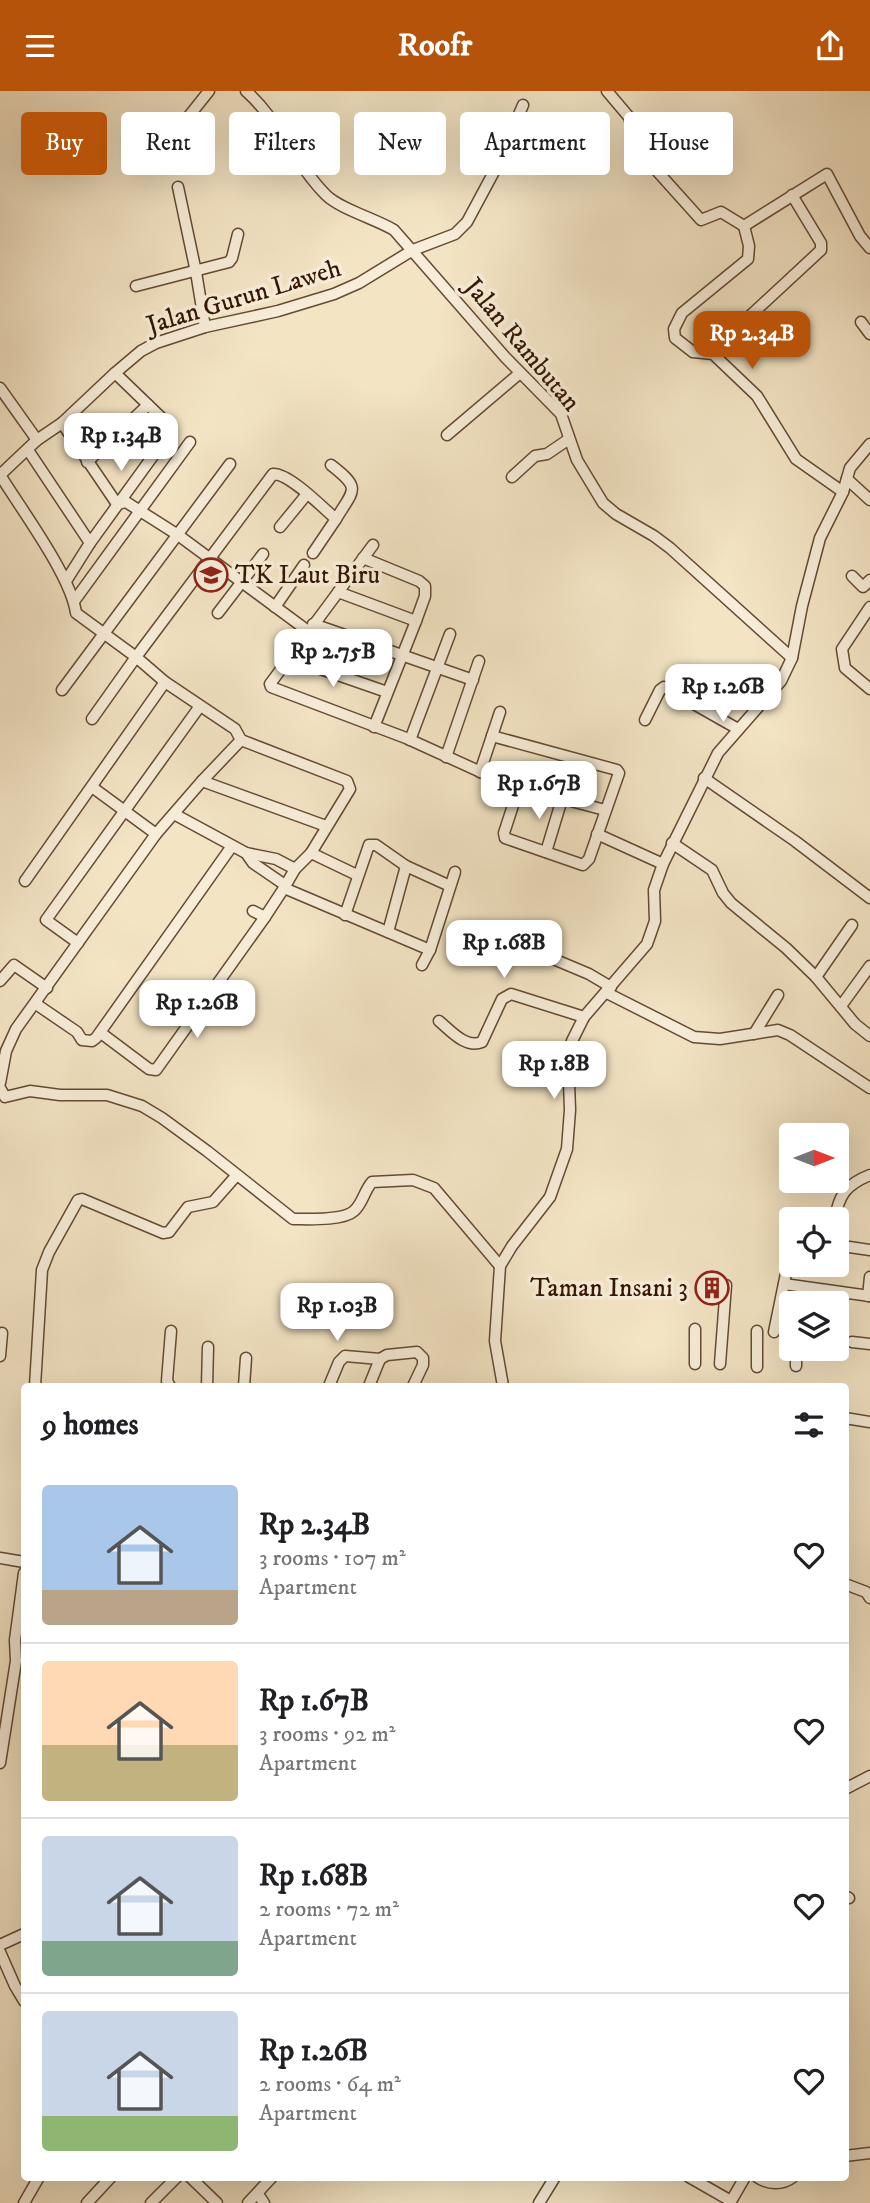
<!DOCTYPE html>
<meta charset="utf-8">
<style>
body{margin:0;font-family:"IM FELL DW Pica",serif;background:#f2f2f2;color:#202124;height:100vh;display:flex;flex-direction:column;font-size:26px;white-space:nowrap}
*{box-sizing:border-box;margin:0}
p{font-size:23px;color:#757577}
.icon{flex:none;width:38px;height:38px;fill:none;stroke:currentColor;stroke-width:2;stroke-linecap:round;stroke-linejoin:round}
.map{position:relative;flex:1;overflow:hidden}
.drawer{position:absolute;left:21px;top:1292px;width:828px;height:798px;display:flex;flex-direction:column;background:#fff;border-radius:7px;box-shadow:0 7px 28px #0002}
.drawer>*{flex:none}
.hud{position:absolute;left:21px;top:21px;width:830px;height:63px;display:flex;gap:14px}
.needle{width:46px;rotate:90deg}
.buttons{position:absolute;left:779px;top:1032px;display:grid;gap:14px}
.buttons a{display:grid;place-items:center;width:70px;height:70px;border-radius:7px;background:#fff;box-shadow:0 7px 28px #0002;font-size:35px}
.price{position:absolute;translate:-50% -60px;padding:0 16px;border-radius:14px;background:#fff;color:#222;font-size:23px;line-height:46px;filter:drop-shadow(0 2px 4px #0008)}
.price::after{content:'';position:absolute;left:50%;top:42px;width:21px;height:16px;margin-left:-10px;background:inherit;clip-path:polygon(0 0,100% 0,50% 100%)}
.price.selected{background:#b45309;color:#fff}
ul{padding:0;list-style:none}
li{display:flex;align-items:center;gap:21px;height:175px;padding:0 21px}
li+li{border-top:2px solid #e0e0e0}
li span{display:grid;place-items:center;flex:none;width:196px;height:140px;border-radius:7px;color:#555}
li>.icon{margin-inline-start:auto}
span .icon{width:84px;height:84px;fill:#fffc;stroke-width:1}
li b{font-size:30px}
h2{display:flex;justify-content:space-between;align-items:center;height:84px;padding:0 21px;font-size:30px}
.pill{padding:0 24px;border-radius:7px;background:#fff;box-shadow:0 7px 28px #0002;font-size:24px;line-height:63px}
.pill.selected{background:#b45309;color:#fff}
header{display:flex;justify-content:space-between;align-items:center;height:91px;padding:0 21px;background:#b45309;color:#fff;font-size:32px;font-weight:700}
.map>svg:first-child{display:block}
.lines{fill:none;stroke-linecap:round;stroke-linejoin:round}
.minor-casing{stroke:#644a32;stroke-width:13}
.minor{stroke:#f7edd9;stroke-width:10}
.labels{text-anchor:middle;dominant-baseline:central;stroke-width:7;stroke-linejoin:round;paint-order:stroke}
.street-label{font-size:26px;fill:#341602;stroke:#f7edd9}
.poi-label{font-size:26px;fill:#341602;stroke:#f7edd9;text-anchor:start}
</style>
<header><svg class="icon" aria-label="menu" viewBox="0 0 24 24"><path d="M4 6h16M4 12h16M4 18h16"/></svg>Roofr<svg class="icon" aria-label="share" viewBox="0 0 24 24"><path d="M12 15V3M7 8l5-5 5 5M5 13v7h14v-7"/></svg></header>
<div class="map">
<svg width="870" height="2112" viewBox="0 0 870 2112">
<rect width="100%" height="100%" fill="#f3e4c4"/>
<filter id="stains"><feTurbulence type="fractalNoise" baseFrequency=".00286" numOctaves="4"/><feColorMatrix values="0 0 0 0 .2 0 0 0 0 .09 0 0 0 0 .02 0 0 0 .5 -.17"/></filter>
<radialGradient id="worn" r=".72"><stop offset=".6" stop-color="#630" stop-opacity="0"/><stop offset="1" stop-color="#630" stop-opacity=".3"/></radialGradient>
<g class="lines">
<defs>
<g id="minor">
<path d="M246,0C279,29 295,73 326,104C340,118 376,128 394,139L505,266L561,323L577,369L603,412L616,423L654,445L670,457L792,567"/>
<path d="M607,0L629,26L639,60L701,129L721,121L744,135L827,83L860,145L870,157"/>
<path d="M189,25L209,0"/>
<path d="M178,96L196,181L205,236"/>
<path d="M744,135L749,155L748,168L682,222L674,238L675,247L693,261L713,263L757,305L796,368L843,401"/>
<path d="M136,195L229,171L232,167L238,143"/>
<path d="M861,231L870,243"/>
<path d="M710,262L821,159V152L792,104"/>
<path d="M0,297L37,349"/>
<path d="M62,332L117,413L126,411L178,444L308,540"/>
<path d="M447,344L520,282"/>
<path d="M28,359L90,452"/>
<path d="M87,371L148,314"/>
<path d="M331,374C362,398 354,398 336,428"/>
<path d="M0,384L37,349L62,332L115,282L141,260L156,252L205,236L278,220L334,203L359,192L413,159L455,143L467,131L496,77L523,14"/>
<path d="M0,384C21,418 71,485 76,522L136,566L92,628"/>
<path d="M512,386L535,365L547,363L569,348"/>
<path d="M847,388L870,409"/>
<path d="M280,436L307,403"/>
<path d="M373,454L270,593L271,596L406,647L494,687"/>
<path d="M313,462L336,428C323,417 289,382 273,383L136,566L165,591L235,638L241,649L347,690L350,698L311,762L295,778L284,797L430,859"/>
<path d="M363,467L419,490L425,495V505L416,530L374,636"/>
<path d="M852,485L863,496L870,489"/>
<path d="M66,490L90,452L171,340L170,335L115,282"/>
<path d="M338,501L416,530"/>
<path d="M75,509L190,351"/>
<path d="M275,516L304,474"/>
<path d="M870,516L842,558L845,577L870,598"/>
<path d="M218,522L263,463"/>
<path d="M313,533L473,589"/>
<path d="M289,567L387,601"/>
<path d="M62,599L230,373"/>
<path d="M645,629L660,599L664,596L738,638"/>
<path d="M492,645L617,679L619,682L589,768L583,774L505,747L504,742L519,696"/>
<path d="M410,649L450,543"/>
<path d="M446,666L479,570"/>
<path d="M480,681L500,621"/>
<path d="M704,687L795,750L870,807"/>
<path d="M202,690L326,735"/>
<path d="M507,693L605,719"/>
<path d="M92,696L156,743"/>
<path d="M174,723L246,762L253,772L285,794"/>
<path d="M597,743L663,773"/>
<path d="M672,752L712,779L723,802L731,812L786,857L816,886L855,933L870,945"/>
<path d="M546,761L562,708"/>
<path d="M246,762L276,768L295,778"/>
<path d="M311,762L357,784"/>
<path d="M25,790L165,591"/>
<path d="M253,820L265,826L284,797"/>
<path d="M345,824L369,754H376L406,775"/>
<path d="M388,841L406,775L450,795"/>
<path d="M513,851L589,883L611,896"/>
<path d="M78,852L46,829L200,615"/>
<path d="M422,874L430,859L455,781"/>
<path d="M816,886L852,834"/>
<path d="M0,890L14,874L47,897"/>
<path d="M607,902L694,946L720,948L778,939L790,944L870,997"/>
<path d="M36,913L77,941L82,949L92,950L96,947L232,755"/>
<path d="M841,915L870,875"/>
<path d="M439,930C451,940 466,958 482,951L502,908L511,903L584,926"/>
<path d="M101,942L149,978L156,979L265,826"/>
<path d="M754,943L778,904"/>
<path d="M0,992L6,960L16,938L156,743L202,690L241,649"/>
<path d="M0,997L5,1006L30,1000L60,1004H107L142,1015L162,1027L207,1060L293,1128C308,1128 343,1130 354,1120C363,1112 364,1100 372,1091L413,1089L434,1097L500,1175"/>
<path d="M835,1129C838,1104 847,1093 870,1084"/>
<path d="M836,1154L870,1159"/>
<path d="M784,1193L870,1205"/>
<path d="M868,1205L870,1186"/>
<path d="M695,1238V1273"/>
<path d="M757,1240V1276"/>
<path d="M774,1241L791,1158"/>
<path d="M852,1251L870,1253"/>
<path d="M0,1265L2,1242"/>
<path d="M720,1273L726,1194"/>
<path d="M796,1275V1258"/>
<path d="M35,1295L42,1179L49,1161L78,1109L82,1108L163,1142L169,1141L188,1116L213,1111L236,1085"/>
<path d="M170,1295L167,1290L171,1240"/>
<path d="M207,1295L208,1256"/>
<path d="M244,1295L246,1267"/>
<path d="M329,1295L339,1271L345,1265L380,1268L387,1264L417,1261L423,1267V1274L413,1295"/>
<path d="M369,1295L380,1268"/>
<path d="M503,1295L495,1250L500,1175L512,1155L550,1106L567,1058L570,1019L568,965L572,950L584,926L647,853L655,830L654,799L663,773L718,662L781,590L792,567L802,515L820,447L843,401L850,377L870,353"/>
<path d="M845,1327L870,1331"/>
<path d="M0,1467L24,1471"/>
<path d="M845,1493L866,1501L870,1507"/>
<path d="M0,1672L16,1570L15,1549L24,1482"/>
<path d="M845,1698L870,1685"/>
<path d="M845,1805L849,1807"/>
<path d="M0,1854L24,1843"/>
<path d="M0,1861L15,1895L24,1910"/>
<path d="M845,2065L870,2062"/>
<path d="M190,2086L217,2112"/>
<path d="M689,2086L731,2110"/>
<path d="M757,2086C768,2094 783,2094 793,2086"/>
<path d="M258,2103L264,2112"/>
<path d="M24,2112L39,2086"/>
<path d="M87,2112L111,2086"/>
<path d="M151,2112L177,2086"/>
<path d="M248,2112L272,2086"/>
<path d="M539,2112L555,2086"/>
<path d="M730,2112L745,2086"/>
</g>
</defs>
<!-- minor casing -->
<use href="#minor" class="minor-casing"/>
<!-- minor -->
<use href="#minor" class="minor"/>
</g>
<!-- icons -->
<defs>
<symbol id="school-ring" viewBox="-11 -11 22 22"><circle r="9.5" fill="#f7edd9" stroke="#8f2418" stroke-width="1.5"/><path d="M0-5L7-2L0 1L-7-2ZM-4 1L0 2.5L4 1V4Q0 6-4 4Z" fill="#8f2418"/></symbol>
<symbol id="building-ring" viewBox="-11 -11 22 22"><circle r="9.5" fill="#f7edd9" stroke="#8f2418" stroke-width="1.5"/><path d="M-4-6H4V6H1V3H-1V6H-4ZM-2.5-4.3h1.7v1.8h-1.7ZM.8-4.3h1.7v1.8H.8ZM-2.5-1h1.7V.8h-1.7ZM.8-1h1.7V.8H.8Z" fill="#8f2418"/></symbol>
</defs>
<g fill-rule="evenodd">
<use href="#school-ring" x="192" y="465" width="38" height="38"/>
<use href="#building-ring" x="693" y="1178" width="38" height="38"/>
</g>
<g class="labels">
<!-- street labels -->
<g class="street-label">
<text transform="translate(244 206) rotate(-17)">Jalan Gurun Laweh</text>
<text transform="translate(522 254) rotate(50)">Jalan Rambutan</text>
</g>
<!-- poi labels -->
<g class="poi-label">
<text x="235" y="484">TK Laut Biru</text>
<text x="688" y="1197" text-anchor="end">Taman Insani 3</text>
</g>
</g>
<rect width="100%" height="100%" filter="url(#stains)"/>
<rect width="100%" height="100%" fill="url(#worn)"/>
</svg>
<div class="buttons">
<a><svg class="needle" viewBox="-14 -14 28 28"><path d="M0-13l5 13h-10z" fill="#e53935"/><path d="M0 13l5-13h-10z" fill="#757577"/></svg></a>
<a><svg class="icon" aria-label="locate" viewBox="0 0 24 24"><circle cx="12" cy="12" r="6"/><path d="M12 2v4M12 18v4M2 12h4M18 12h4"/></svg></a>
<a><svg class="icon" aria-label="layers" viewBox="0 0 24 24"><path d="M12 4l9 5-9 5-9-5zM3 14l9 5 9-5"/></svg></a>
</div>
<b class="price selected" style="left:752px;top:280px">Rp 2.34B</b>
<b class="price" style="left:121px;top:382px">Rp 1.34B</b>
<b class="price" style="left:333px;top:598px">Rp 2.75B</b>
<b class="price" style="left:723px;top:633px">Rp 1.26B</b>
<b class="price" style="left:539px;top:730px">Rp 1.67B</b>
<b class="price" style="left:504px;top:889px">Rp 1.68B</b>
<b class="price" style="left:197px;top:949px">Rp 1.26B</b>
<b class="price" style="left:554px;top:1010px">Rp 1.8B</b>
<b class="price" style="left:337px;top:1252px">Rp 1.03B</b>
<div class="hud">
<a class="pill selected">Buy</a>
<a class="pill">Rent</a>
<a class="pill">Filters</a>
<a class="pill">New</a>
<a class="pill">Apartment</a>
<a class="pill">House</a>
</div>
<section class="drawer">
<h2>9 homes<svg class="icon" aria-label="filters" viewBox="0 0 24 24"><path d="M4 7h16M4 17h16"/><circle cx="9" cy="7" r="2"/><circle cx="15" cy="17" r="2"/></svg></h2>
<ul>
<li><span style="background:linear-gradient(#a9c7e8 75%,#b9a48a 0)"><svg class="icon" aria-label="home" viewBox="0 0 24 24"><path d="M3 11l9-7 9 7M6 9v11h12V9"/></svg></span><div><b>Rp 2.34B</b><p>3 rooms · 107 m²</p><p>Apartment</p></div><svg class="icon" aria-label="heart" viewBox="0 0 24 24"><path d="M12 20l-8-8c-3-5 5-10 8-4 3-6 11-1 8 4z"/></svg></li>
<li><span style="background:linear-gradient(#ffd9b3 60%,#c2b280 0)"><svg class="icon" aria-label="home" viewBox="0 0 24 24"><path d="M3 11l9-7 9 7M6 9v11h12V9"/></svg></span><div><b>Rp 1.67B</b><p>3 rooms · 92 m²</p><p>Apartment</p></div><svg class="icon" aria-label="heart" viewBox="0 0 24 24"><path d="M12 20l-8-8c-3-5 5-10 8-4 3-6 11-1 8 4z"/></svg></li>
<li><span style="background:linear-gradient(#c9d6e8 75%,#7fa58c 0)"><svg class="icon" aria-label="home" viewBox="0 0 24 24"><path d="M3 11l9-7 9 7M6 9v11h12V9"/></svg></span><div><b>Rp 1.68B</b><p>2 rooms · 72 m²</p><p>Apartment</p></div><svg class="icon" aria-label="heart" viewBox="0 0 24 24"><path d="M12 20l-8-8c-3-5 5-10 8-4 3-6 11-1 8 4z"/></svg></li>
<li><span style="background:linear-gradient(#c9d6e8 75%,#8fb573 0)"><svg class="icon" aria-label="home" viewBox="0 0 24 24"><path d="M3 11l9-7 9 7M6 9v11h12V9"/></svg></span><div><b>Rp 1.26B</b><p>2 rooms · 64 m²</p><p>Apartment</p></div><svg class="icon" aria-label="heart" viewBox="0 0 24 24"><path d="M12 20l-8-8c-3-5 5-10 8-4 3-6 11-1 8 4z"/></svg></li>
</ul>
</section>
</div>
